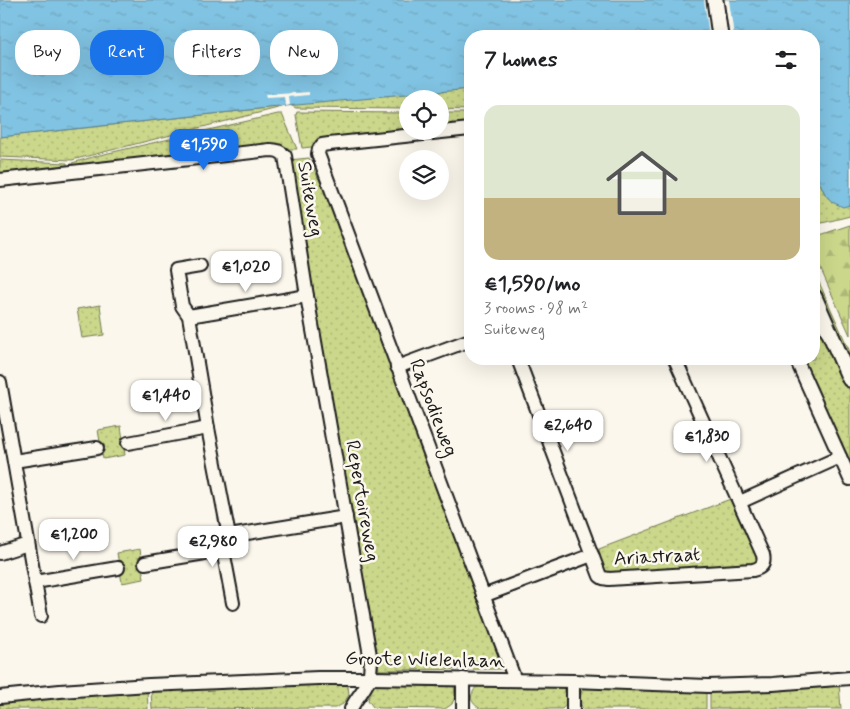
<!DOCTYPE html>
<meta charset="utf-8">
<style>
body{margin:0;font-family:Mynerve,sans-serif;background:#f2f2f2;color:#202124;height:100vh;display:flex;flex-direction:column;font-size:19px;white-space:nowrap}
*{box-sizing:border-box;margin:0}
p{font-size:16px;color:#757577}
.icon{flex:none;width:28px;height:28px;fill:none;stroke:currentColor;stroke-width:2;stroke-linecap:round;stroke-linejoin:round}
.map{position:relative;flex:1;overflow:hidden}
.panel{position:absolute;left:464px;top:30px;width:356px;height:335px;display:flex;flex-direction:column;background:#fff;border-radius:20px;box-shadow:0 5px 20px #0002}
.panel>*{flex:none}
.top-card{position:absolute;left:15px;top:30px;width:374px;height:45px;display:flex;gap:10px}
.tools{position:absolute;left:399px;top:90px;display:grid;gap:10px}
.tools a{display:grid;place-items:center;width:50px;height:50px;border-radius:50%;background:#fff;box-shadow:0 5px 20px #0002;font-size:25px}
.price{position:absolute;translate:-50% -42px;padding:0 11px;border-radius:10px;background:#fff;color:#222;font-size:16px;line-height:32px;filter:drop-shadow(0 1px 2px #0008)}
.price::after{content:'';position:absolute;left:50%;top:30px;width:15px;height:11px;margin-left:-8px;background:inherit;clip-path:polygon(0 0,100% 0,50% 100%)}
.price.active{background:#1a73e8;color:#fff}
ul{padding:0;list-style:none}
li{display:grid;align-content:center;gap:10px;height:265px;padding:0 20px}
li+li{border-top:1px solid #e0e0e0}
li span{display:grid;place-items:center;height:155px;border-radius:15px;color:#555}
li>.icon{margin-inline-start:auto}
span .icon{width:90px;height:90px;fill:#fffc;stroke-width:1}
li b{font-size:21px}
h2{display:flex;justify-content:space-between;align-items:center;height:60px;padding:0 20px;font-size:21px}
.tag{padding:0 18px;border-radius:20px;background:#fff;box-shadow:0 5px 20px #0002;font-size:18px;line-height:45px}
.tag.active{background:#1a73e8;color:#fff}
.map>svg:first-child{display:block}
.grass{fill:url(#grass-dots);stroke:#747a53}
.forest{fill:url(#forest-firs);stroke:#747a53}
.water{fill:url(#water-ripples);stroke:#598093}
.pier{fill:#fbf7ec}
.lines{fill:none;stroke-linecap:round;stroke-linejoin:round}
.minor-casing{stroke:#1c1c1c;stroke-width:16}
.tertiary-casing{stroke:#1c1c1c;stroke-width:19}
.minor{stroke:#fbf7ec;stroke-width:12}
.tertiary{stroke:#fbf7ec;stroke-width:15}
.labels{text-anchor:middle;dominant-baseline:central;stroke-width:5;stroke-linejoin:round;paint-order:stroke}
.street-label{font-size:20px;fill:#1c1c1c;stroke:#fbf7ec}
</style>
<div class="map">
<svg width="850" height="709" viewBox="0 0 850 709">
<defs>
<pattern id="grass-dots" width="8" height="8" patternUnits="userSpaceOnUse" patternTransform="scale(1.25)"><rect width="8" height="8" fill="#cbd78a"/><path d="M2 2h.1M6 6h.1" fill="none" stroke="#aeb876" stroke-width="1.8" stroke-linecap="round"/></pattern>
<pattern id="forest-firs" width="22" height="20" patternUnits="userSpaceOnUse" patternTransform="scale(1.25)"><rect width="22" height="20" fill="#cbd78a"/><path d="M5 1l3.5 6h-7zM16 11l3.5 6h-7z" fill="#aeb876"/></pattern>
<pattern id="water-ripples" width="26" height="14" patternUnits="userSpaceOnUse" patternTransform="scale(1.25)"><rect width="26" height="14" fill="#81c3e2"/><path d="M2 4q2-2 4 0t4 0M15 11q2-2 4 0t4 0" fill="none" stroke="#6fa7c1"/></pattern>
</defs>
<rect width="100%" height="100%" fill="#fbf7ec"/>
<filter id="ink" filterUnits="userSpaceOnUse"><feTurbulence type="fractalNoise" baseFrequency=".02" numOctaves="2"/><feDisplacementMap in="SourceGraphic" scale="10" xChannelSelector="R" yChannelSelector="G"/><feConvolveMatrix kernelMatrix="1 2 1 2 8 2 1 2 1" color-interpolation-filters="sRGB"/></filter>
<g filter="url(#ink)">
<!-- grass -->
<g class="grass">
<path d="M470,89V110L440,109V99H408L407,109L296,108L290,105Z"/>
<path d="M286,106L72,160L0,157V137Z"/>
<path d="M297,112L407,113V131L329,139L317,142L312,147L302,148L296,115Z"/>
<path d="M440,113H470V125L440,128Z"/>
<path d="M278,114H282L297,149H287L276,145L72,166V163L100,155Z"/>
<path d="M309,158L332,208L504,669L379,670L289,160Z"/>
<path d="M0,160L67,163V167L0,174Z"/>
<path d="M814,170L825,194L850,205V216L814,225Z"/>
<path d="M814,271L850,352V366L814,286Z"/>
<path d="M100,305L104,335L82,338L77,309Z"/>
<path d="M814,307L822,330L850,392V464L803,359H814Z"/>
<path d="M121,426L125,455L103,459L98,430Z"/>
<path d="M733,498L759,555L758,562L755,566L621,572H607L602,567L599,549Z"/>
<path d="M140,549L144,579L122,583L117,553Z"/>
<path d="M344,682L348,686L349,695L343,704L335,708L152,709L151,690Z"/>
<path d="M839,683L841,709H710V690Z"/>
<path d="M376,684L454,685L455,697L452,704L445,709L379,708L373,707L368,700L370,692Z"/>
<path d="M477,686L562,687C567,693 569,703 562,709H481C469,702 469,696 477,686Z"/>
<path d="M587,687L706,690V709H583C579,703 580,697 582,690Z"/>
<path d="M147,690L148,709H0V703Z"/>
</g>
<!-- forest -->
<path class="forest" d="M850,225V335L814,254V237Z"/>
<!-- water -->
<path class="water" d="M0,0H850V205L843,207L832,202L825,194L814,170V36H470V89L286,106L0,137Z"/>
<!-- pier -->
<g class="pier">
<path d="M704,0H729L734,36H709Z"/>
<path d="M309,92V95L289,97L290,105L286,106L285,97L266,98L265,95Z"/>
</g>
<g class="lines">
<defs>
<g id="minor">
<path d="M470,129L329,144L322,145L319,149L318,154L515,680"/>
<path d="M0,180L270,150C277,150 280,151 285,156L307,296L371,661C370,667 371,675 368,681C364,691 355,699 351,709"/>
<path d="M200,266L176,270L182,306L189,316L208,428L229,536L223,550L233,603"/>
<path d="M189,316L307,296"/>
<path d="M518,359L592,555"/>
<path d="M796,359L850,479"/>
<path d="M397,367L470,340"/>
<path d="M0,382L41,616"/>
<path d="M128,443L208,428"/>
<path d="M14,461L97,448"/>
<path d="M740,502L840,457"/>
<path d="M229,536L346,517"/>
<path d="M0,553L28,544"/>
<path d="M145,563L223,550"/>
<path d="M35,582L118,568"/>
<path d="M483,596L592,555L600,576L603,578L609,579L753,570C761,568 765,564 763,555L675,359"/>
<path d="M463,679V709"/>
<path d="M573,681V709"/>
<path d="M0,697L60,691L149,685L318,678H369L499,680L573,681L708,686L773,684L850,678"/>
</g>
<g id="tertiary">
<path d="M715,0L720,36"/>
<path d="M814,297L850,379"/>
</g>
</defs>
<!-- minor casing -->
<use href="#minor" class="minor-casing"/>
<!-- tertiary casing -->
<use href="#tertiary" class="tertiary-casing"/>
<!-- minor -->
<use href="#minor" class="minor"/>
<!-- tertiary -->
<use href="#tertiary" class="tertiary"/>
</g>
</g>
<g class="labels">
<!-- street labels -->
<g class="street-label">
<text transform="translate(310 199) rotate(80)">Suiteweg</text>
<text transform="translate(433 408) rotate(69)">Rapsodieweg</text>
<text transform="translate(362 501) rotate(80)">Repertoireweg</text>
<text transform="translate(657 557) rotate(-3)">Ariastraat</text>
<text transform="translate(425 660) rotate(1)">Groote Wielenlaan</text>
</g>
</g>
</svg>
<div class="tools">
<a><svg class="icon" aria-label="locate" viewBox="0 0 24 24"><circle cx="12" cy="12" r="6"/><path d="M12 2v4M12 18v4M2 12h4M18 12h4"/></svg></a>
<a><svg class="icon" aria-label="layers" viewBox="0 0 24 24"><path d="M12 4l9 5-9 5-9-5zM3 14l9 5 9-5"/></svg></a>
</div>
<b class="price active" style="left:204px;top:171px">€1,590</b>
<b class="price" style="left:246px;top:293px">€1,020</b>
<b class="price" style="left:166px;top:422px">€1,440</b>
<b class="price" style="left:568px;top:452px">€2,640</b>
<b class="price" style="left:707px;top:463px">€1,830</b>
<b class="price" style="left:74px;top:561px">€1,200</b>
<b class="price" style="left:213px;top:568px">€2,980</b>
<div class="top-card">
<a class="tag">Buy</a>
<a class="tag active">Rent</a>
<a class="tag">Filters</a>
<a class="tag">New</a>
</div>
<section class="panel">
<h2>7 homes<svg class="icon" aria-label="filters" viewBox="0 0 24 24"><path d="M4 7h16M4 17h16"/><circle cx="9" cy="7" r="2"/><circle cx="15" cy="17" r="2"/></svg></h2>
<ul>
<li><span style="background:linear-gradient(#dfe7d0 60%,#c2b280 0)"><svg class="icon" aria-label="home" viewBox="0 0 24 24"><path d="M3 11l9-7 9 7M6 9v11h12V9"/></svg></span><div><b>€1,590/mo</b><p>3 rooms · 98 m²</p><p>Suiteweg</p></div></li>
</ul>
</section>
</div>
